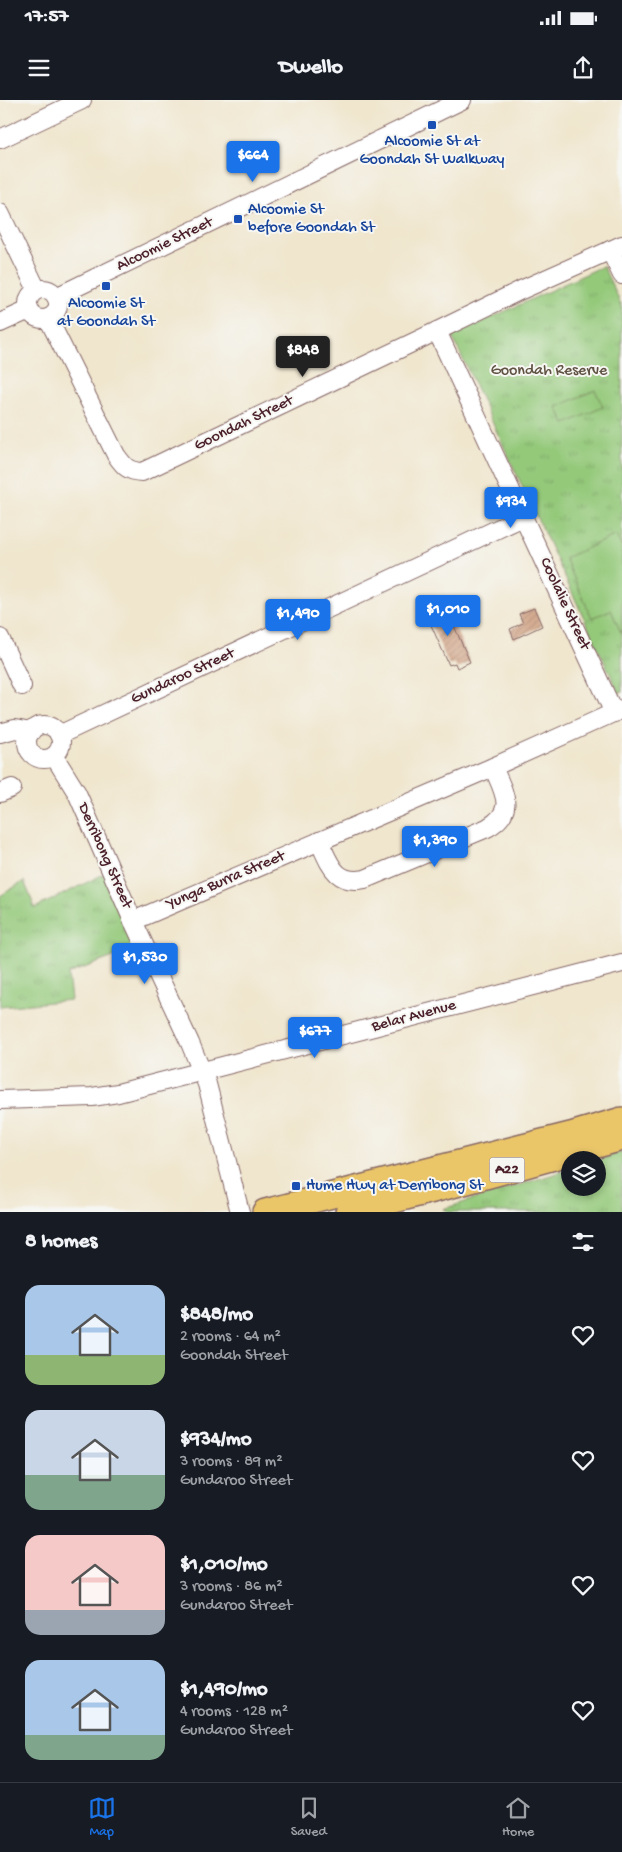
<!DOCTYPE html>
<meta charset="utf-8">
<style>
body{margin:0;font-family:"Gochi Hand",sans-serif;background:#242831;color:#f1f3f6;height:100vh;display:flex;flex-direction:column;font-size:19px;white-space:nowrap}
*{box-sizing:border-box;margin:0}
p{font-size:16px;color:#9ea1a6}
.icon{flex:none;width:28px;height:28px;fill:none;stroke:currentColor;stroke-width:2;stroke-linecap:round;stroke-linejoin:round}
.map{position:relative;height:1112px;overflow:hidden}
.side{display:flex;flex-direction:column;background:#171b24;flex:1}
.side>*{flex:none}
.controls{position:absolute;left:561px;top:1051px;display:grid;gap:10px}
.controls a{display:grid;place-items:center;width:45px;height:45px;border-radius:50%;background:#171b24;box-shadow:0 2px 8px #0003;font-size:25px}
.price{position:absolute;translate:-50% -42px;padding:0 11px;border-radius:5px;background:#1a73e8;color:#fff;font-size:16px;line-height:32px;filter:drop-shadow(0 1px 2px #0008)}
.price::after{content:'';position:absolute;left:50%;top:30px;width:15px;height:11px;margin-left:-8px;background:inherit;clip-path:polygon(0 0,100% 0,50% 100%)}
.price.on{background:#222;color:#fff}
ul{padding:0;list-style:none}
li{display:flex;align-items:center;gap:15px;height:125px;padding:0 25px}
li span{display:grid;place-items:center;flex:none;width:140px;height:100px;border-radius:15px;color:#555}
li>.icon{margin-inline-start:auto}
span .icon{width:60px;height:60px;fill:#fffc;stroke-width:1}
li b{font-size:21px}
h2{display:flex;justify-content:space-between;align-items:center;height:60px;padding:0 25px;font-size:21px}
.status{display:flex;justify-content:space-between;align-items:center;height:35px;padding:0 25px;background:#171b24;direction:ltr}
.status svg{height:14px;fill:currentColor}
header{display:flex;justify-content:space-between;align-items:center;height:65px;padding:0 25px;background:#171b24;font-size:22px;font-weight:700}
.dock{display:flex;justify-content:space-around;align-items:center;height:70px;border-top:1px solid #363941;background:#171b24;font-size:14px;color:#9ea1a6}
.dock a{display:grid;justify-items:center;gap:2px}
.dock .on{color:#1a73e8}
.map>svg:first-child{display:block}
.park{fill:url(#park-tufts);stroke:#6f7452}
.garden{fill:#94c97a;stroke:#6f7452}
.building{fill:url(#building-hatch)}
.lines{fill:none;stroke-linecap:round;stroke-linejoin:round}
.minor-casing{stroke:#846564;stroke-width:20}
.highway-casing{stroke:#846564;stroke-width:28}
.minor{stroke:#fff;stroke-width:18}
.highway{stroke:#ebc669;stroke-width:25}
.transit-dot{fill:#1a4fb4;stroke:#f6f6f2;stroke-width:2}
.labels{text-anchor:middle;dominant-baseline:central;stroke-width:4;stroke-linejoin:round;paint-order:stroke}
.shield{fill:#f6f6f2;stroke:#7e6067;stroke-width:1}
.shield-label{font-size:15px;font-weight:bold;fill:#4a1f2b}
.transit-label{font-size:16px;fill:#164399;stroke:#f6f6f2}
.street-label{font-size:16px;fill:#4a1f2b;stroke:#f6f6f2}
.park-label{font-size:16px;fill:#605243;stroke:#f6f6f2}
</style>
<div class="status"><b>17:57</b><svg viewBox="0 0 49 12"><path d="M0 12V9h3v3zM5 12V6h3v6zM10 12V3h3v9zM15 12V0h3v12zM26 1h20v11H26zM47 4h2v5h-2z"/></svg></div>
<header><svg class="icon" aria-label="menu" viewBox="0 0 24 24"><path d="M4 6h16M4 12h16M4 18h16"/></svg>Dwello<svg class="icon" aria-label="share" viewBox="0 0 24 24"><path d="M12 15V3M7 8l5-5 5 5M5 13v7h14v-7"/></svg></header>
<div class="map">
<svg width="622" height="1112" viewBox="0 0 622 1112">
<defs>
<pattern id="park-tufts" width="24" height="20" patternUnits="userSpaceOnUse" patternTransform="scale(1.25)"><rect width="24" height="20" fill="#94c97a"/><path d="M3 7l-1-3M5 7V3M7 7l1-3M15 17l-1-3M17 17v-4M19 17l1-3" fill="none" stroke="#81ac6a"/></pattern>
<pattern id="building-hatch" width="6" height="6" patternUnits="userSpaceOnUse" patternTransform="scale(1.25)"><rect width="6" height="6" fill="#cf9d7d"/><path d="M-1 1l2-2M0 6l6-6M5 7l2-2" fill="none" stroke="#aa7f67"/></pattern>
</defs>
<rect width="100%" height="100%" fill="#f6f6f2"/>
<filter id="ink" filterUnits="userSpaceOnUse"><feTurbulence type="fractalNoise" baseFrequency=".02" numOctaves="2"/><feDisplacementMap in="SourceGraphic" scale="10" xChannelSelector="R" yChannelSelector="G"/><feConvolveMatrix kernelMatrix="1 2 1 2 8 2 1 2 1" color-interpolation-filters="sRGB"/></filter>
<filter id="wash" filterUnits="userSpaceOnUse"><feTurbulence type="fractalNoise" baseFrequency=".0096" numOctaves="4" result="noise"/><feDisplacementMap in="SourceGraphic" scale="20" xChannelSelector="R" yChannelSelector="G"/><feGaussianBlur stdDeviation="1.12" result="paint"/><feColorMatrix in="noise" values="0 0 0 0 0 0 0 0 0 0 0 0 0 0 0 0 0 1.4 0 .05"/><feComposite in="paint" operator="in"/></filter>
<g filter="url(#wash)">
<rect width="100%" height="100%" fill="#f0e6ce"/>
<!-- park -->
<g class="park">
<path d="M603,166L622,206V592L619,593L452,236Z"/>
<path d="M104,774L137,848L68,874L71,900L0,907V796L24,781L35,808Z"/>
<path d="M622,1052V1112H447L443,1109L570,1069V1088H598L597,1060Z"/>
</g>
<!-- garden -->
<g class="garden">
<path d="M595,290L603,307L565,324L557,307Z"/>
<path d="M616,435L622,448V533H621L611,510L592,518L565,458Z"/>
</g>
<g id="blocks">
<!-- building -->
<g class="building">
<path d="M443,501L470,562L457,568L455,563L449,565L431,525L437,522L430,507Z"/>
<path d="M534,508L542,526L514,539L510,529L523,523L519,514Z"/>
</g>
</g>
</g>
<g filter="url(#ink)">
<use href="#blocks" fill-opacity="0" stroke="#846564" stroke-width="1"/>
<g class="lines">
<defs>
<g id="minor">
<path d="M0,39L82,0"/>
<path d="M0,113L37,190"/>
<path d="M610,150L622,175"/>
<circle cx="43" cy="204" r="15"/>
<path d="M56,197L462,0"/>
<path d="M48,218L116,355C124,366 127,371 142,372L437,231L521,190L622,145"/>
<path d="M0,223L29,210"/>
<path d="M437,231L614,613"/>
<path d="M0,538L22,586"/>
<circle cx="44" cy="642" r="17"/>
<path d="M0,633L15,629L31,632"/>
<path d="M59,635L523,417"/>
<path d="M54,656L77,693L133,821L190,943L207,984L240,1112"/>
<path d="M0,693L12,688"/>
<path d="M319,741C330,764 335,785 365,779L487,728C517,711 504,693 493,667"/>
<path d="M133,821L493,667L622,609"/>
<path d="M0,1000L92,997L118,993L622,863"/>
</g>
<g id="highway">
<path d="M265,1112L574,1034L622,1020"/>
<path d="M348,1112L464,1082L622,1038"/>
</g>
</defs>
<!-- minor casing -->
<use href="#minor" class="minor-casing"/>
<!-- highway casing -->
<use href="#highway" class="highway-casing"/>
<!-- minor -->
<use href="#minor" class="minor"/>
<!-- highway -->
<use href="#highway" class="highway"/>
</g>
</g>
<!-- markers -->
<g class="transit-dot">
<rect x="427" y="20" width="10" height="10" rx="2.5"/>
<rect x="233" y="114" width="10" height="10" rx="2.5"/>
<rect x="101" y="181" width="10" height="10" rx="2.5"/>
<rect x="291" y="1081" width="10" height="10" rx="2.5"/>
</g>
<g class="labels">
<!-- shield labels -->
<rect class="shield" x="489.5" y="1057.5" width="35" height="25" rx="4"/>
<g class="shield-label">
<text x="507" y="1070">A22</text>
</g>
<!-- transit labels -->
<g class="transit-label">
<text x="432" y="42">Alcoomie St at<tspan x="432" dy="18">Goondah St Walkway</tspan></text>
<text x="248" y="110" text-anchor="start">Alcoomie St<tspan x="248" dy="18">before Goondah St</tspan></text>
<text x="106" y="204">Alcoomie St<tspan x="106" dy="18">at Goondah St</tspan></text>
<text x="306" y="1086" text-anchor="start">Hume Hwy at Derribong St</text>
</g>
<!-- street labels -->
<g class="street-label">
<text transform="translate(165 145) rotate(-26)">Alcoomie Street</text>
<text transform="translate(244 324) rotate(-26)">Goondah Street</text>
<text transform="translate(564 504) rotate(65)">Coolalie Street</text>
<text transform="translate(183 577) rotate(-25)">Gundaroo Street</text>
<text transform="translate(104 756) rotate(66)">Derribong Street</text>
<text transform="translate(226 781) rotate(-23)">Yunga Burra Street</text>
<text transform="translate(414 917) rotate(-15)">Belar Avenue</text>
</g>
<!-- park labels -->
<g class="park-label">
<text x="549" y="271">Goondah Reserve</text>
</g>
</g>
</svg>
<div class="controls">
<a><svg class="icon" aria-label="layers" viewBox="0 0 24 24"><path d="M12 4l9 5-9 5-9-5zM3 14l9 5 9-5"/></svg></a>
</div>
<b class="price" style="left:253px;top:83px">$664</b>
<b class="price on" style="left:303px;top:278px">$848</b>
<b class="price" style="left:511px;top:429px">$934</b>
<b class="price" style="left:448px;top:537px">$1,010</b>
<b class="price" style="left:298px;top:541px">$1,490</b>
<b class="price" style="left:435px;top:768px">$1,390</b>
<b class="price" style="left:145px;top:885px">$1,530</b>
<b class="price" style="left:315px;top:959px">$677</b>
</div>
<section class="side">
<h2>8 homes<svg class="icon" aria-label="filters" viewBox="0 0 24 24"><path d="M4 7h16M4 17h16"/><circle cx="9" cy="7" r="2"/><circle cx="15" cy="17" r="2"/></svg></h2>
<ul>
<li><span style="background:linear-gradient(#a9c7e8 70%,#8fb573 0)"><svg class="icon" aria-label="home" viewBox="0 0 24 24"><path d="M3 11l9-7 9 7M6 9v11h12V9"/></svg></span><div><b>$848/mo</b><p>2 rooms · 64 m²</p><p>Goondah Street</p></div><svg class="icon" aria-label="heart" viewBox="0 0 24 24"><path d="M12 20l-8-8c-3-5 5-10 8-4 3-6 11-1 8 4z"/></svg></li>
<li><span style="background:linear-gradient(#c9d6e8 65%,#7fa58c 0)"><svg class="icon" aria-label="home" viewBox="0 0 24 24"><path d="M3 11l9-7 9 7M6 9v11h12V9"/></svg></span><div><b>$934/mo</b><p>3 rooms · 89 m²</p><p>Gundaroo Street</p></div><svg class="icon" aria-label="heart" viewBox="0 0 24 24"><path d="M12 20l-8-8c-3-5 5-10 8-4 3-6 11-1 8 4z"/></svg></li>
<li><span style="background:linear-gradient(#f6c9c9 75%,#9aa5b1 0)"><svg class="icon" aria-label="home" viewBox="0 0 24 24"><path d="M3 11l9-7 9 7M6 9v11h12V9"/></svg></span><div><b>$1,010/mo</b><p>3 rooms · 86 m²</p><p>Gundaroo Street</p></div><svg class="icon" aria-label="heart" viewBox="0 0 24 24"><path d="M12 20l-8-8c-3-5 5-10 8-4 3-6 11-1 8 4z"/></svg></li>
<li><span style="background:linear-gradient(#a9c7e8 75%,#7fa58c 0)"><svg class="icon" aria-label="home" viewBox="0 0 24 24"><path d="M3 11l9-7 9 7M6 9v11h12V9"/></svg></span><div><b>$1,490/mo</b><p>4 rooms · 128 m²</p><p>Gundaroo Street</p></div><svg class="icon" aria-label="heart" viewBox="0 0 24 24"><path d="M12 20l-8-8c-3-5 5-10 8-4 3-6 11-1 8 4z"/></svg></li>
</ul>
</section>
<nav class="dock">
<a class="on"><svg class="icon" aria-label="map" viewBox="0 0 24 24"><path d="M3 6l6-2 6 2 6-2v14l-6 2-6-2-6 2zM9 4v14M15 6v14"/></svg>Map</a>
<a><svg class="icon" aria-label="saved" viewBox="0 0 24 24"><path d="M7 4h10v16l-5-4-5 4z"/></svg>Saved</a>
<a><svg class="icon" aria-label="home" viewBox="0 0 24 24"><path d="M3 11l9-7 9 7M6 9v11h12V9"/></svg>Home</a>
</nav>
